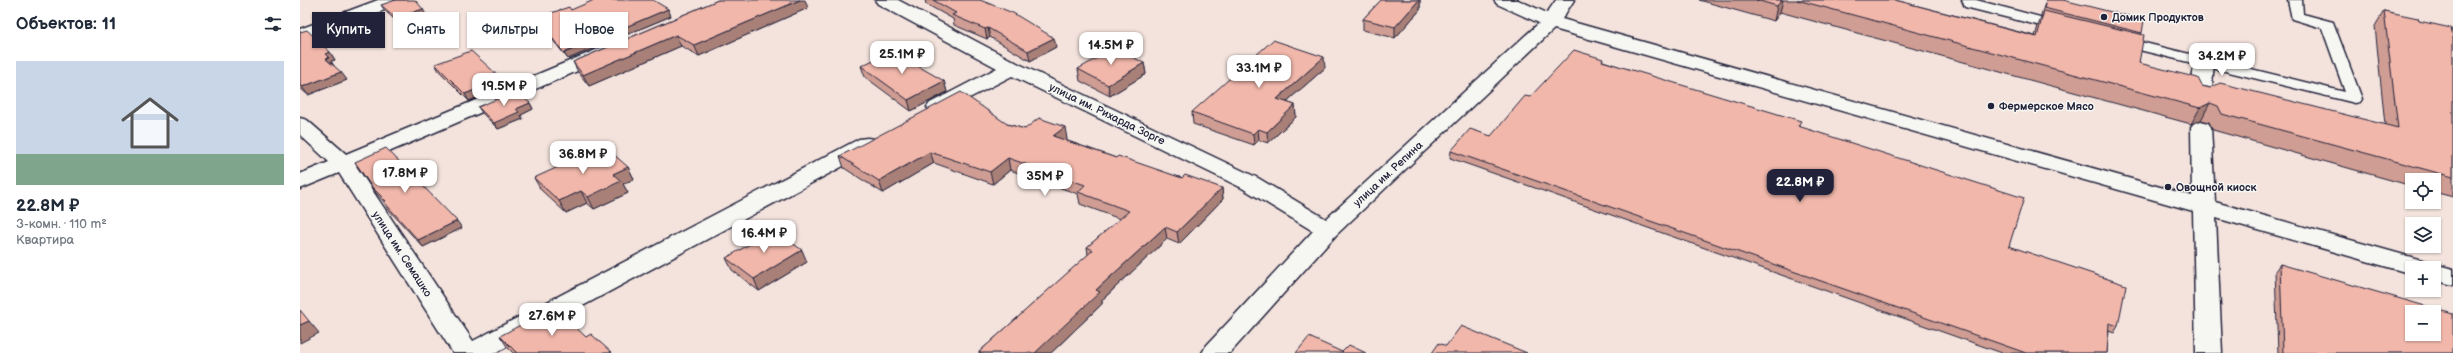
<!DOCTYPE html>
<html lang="ru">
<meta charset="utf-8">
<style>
body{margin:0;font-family:"Balsamiq Sans",sans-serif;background:#f2f2f3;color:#1f2937;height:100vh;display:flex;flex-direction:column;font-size:15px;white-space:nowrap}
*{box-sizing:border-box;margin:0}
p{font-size:13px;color:#747a83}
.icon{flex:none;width:22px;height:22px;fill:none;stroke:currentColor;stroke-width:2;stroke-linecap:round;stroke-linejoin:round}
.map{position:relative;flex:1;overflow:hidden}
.sheet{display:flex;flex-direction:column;background:#fff;width:300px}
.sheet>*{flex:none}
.hud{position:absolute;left:12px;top:12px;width:380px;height:36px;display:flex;gap:8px}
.tools{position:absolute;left:2105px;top:173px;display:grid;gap:8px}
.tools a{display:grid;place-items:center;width:36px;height:36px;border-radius:0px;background:#fff;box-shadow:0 1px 3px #0004;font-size:20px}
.price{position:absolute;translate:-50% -34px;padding:0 9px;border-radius:8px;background:#fff;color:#222;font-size:13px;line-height:26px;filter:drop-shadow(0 1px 2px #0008)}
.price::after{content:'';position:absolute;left:50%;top:24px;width:12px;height:9px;margin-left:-6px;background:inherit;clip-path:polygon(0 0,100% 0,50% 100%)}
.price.current{background:#22223b;color:#fff}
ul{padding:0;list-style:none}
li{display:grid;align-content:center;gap:8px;height:212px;padding:0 16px}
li+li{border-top:1px solid #e0e1e3}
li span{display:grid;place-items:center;height:124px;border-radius:0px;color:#555}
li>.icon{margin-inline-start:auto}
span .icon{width:72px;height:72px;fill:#fffc;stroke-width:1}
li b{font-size:17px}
h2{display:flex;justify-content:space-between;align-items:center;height:48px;padding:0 16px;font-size:17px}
.tag{padding:0 14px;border-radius:0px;background:#fff;box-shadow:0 1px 3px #0004;font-size:14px;line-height:36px}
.tag.current{background:#22223b;color:#fff}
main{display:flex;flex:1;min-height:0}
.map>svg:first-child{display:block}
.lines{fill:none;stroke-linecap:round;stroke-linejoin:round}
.lane-casing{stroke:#22223b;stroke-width:3}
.street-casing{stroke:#22223b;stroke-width:3}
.lane{fill:#f6f6f2;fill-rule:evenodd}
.street{fill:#f6f6f2;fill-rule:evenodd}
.wall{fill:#cf9d93;stroke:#22223b}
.shaded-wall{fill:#a98078;stroke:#22223b}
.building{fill:#f1b7ab;stroke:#22223b;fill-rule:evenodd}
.poi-dot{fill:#22223b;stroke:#f6f6f2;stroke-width:1.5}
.labels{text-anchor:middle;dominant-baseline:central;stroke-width:3;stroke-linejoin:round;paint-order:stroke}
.poi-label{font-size:11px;font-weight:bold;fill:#22223b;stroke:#f6f6f2;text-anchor:start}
.street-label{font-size:11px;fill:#22223b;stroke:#f6f6f2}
</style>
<main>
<section class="sheet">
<h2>Объектов: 11<svg class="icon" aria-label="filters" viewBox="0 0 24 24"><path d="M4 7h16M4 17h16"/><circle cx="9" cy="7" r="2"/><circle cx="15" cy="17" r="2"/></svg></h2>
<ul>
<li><span style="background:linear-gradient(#c9d6e8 75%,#7fa58c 0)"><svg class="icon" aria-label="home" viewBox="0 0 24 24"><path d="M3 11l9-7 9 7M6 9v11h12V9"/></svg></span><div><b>22.8M ₽</b><p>3-комн. · 110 m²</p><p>Квартира</p></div></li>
</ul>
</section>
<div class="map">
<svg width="2153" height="353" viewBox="0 0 2153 353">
<rect width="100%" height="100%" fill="#f4e3dd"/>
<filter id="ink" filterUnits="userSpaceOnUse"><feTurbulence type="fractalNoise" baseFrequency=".025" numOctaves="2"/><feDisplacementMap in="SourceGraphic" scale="8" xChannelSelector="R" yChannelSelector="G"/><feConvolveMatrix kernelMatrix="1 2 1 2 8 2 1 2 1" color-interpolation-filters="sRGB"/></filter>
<g filter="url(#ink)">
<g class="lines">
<defs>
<g id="lane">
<path d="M1662,0H1676L1766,24L1768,27L1761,31L1665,7Z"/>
<path d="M1988,0H2002L2003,14L2033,22L2062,99L2060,102L2055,103L1815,44L1813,41L1820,37L2045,92L2022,28L1992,19Z"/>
</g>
<g id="street">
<path d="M78,0H104L101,4L0,41V29Z"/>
<path d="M575,0H598L719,64L958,178L1026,219L1239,23L1197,4L1194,0H1218L1247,13L1256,0H1274L1262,19L1892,196L1891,127L1894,123L1901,121L1908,123L1911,127L1915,202L2129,262L2130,265L2134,264L2153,269V285L2134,280V268H2112V274L1916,218L1922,353H1896L1893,211L1254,29L1036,235L930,353H902L906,346L1013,231L942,188L712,76L644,111L637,113L630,111L627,107L630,103L697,68L578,4Z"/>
<path d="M303,47L310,49L313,53L310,57L56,166L173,341L559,139L567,138L575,139L578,144L575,149L195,353H153L39,173L0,189V174L29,162L0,135V118L7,120L46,154Z"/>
<path d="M1904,56L1911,58L1914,62L1911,97L1908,101L1901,103L1894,101L1891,97L1894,62L1897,58Z"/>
</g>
</defs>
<!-- lane casing -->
<use href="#lane" class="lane-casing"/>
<!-- street casing -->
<use href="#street" class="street-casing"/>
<!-- lane -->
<use href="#lane" class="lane"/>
<!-- street -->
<use href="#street" class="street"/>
</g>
<!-- wall -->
<g class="wall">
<path d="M418,0L508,8L399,56L381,46L289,86L278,72L273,62Z"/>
<path d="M625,0H680L756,47L730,61L690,37L687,39L654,25L653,19L626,4Z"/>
<path d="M1081,0H1120V10L1095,38L1063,30V19Z"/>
<path d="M1399,0H1595L1735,36L1738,26L1742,15H1741L1746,0H1763L1842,33L1841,34L1839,63L1902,86L2085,125L2075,26L2084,11L2119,21L2153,38V197L2134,192V180H2112V186L1913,130L1909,122L1901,120L1891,124L1480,12L1474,21Z"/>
<path d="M81,5L126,15L100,24L85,11Z"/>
<path d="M368,9L371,16L268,59L240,24L236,18L271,10Z"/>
<path d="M0,32L30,52L35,60L31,61L34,66L47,80L8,95L0,88Z"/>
<path d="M1303,61L1499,127L1709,246L1818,326L1814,333L1809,331L1807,353H1702L1150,158L1151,151L1191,136Z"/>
<path d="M844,63L846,74L810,96L780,81L778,69Z"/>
<path d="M135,64L202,79L206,85L169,101L139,71Z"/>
<path d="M561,66L644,81L647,92L611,111L565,77Z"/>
<path d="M1025,68L986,102L995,105L996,117L968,143L959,140L954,145L893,124L892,112Z"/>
<path d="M230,103L233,109L221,115L223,119L198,129L182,113L178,107Z"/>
<path d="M707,124L725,129L767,139L765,140L816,158L882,178L922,188L923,199L879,244L867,239L802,300V304L751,353H679V352L788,255L787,247L820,219L780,204L778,194L710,170L693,184L634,163L583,193L544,168L540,156Z"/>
<path d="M55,162L162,228L123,247L88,209L84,202L76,193Z"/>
<path d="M328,167L334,179L323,184L328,193L294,209L287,203L266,213L241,190L234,178Z"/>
<path d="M426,258L507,262L459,291L432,270Z"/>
<path d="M1980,264L2153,353H1978L1975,271Z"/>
<path d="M200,336L286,337L312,353H213L208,348Z"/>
</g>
<!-- shaded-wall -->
<g class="shaded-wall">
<path d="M500,0H505L508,8L399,56L394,45Z"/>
<path d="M1119,0H1120V10L1095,38V27Z"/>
<path d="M1482,0H1483L1480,12L1474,21L1477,6Z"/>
<path d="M123,9L126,15L100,24L96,18Z"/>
<path d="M368,9L371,16L268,59L264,53Z"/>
<path d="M688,28L690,37L687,39L685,29Z"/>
<path d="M376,35L381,46L289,86L283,75Z"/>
<path d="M754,38L756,47L730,61L728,51Z"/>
<path d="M30,52L35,60L31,61L34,66L26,59L25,54Z"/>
<path d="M1024,57L1025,68L977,110V99Z"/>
<path d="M844,63L846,74L810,96L808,85Z"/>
<path d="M41,72L47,80L8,95L2,87Z"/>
<path d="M202,79L206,85L169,101L165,94Z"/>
<path d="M644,81L647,92L611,111L608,100Z"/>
<path d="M230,103L233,109L221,115L223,119L198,129L194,123L216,109Z"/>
<path d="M1910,103L1901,120L1891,124L1900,108Z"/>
<path d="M995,105L996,117L968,143L967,132Z"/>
<path d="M765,127L767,139L756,148L753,136Z"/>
<path d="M958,129L959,140L954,145L953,134Z"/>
<path d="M630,152L634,163L583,193L579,181Z"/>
<path d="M708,158L710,170L693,184L690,172Z"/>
<path d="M328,167L334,179L323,184L328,193L294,209L288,197L313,174Z"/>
<path d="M922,188L923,199L879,244L877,232Z"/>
<path d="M281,191L287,203L266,213L259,201Z"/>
<path d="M157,221L162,228L123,247L118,240Z"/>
<path d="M865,227L867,239L802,300V304L751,353H735L796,290Z"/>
<path d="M502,250L507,262L459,291L454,279Z"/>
<path d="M9,321L19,333L0,343V325Z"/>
</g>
<!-- building -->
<g class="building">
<path d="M96,0H115L123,9L96,18L81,5Z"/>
<path d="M294,0H353L368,9L264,53L236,18L269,7L271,10Z"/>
<path d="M418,0H500L394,45L376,35L283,75L273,62Z"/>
<path d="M633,0H680L713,13L754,38L728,51L688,28L685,29L652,15L656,13Z"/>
<path d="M1081,0H1119L1095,27L1063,19Z"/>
<path d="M1456,0H1482L1477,6Z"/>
<path d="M1497,0H1595L1737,37L1744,11L1844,35L1839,63L1898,78L1902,86L1910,88L1920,83L2098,128L2084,11L2118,18L2119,21L2151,28L2153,38V177L1922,114L1918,106L1910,103L1900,108Z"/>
<path d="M1746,0H1763L1844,20L1842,33L1744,8Z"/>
<path d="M7,30L30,52L25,54L29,58L26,59L41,72L2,87L0,85V32Z"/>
<path d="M973,40L1024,57L977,99L995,105L967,132L958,129L953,134L892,112Z"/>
<path d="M815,48L844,63L808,85L778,69Z"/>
<path d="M1274,50L1303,59L1302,61L1501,121L1498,126L1724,198L1709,246L1826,285L1818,326L1809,323L1807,353H1726L1151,151L1170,129L1191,136L1225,96L1230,97Z"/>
<path d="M171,51L202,79L165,94L135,64Z"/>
<path d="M592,51L644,81L608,100L561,66Z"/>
<path d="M216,91L230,103L216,109L219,112L194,123L178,107Z"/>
<path d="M661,92L707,124L725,129L739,118L765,127L753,136L816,158L818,156L882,178L885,175L922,188L877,232L865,227L796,290L800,292L735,353H681L679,352L793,250L787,247L829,211L778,192L785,185L708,158L690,172L630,152L579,181L540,156Z"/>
<path d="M304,146L328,167L313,174L321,181L288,197L281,191L259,201L234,178Z"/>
<path d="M86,148L157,221L118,240L84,202L86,201L71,186L55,162Z"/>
<path d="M474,230L502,250L454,279L426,258Z"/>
<path d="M1980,264L2153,314V353H1983ZM2112,312H2134V334H2112Z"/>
<path d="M254,307L286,337L291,334L312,353H217L200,336Z"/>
<path d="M0,310L9,321L0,325Z"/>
<path d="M1161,326L1227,353H1132L1139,343L1146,346Z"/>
<path d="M1009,337L1042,352L1049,345L1066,353H996Z"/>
</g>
</g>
<!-- markers -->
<g class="poi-dot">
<circle cx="1804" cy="17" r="4"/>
<circle cx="1691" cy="106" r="4"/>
<circle cx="1868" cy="187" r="4"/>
</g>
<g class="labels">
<!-- poi labels -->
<g class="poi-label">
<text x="1812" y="17">Домик Продуктов</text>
<text x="1699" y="106">Фермерское Мясо</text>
<text x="1876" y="187">Овощной киоск</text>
</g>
<!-- street labels -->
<g class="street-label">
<text transform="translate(807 114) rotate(26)">улица им. Рихарда Зорге</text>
<text transform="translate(1088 174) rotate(-43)">улица им. Репина</text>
<text transform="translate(102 254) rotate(57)">улица им. Семашко</text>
</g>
</g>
</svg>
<div class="tools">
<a><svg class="icon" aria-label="locate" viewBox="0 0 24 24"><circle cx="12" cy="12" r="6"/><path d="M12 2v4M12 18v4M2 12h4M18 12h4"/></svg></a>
<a><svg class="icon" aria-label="layers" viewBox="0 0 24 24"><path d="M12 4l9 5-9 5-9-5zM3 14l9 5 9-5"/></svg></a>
<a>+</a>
<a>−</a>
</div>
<b class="price" style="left:811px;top:66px">14.5M ₽</b>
<b class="price" style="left:602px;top:75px">25.1M ₽</b>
<b class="price" style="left:1922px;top:77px">34.2M ₽</b>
<b class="price" style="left:959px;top:89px">33.1M ₽</b>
<b class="price" style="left:204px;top:107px">19.5M ₽</b>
<b class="price" style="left:283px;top:175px">36.8M ₽</b>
<b class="price" style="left:105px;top:194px">17.8M ₽</b>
<b class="price" style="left:745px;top:197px">35M ₽</b>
<b class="price current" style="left:1500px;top:203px">22.8M ₽</b>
<b class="price" style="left:464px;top:254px">16.4M ₽</b>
<b class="price" style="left:252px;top:337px">27.6M ₽</b>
<div class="hud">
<a class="tag current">Купить</a>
<a class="tag">Снять</a>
<a class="tag">Фильтры</a>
<a class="tag">Новое</a>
</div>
</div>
</main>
